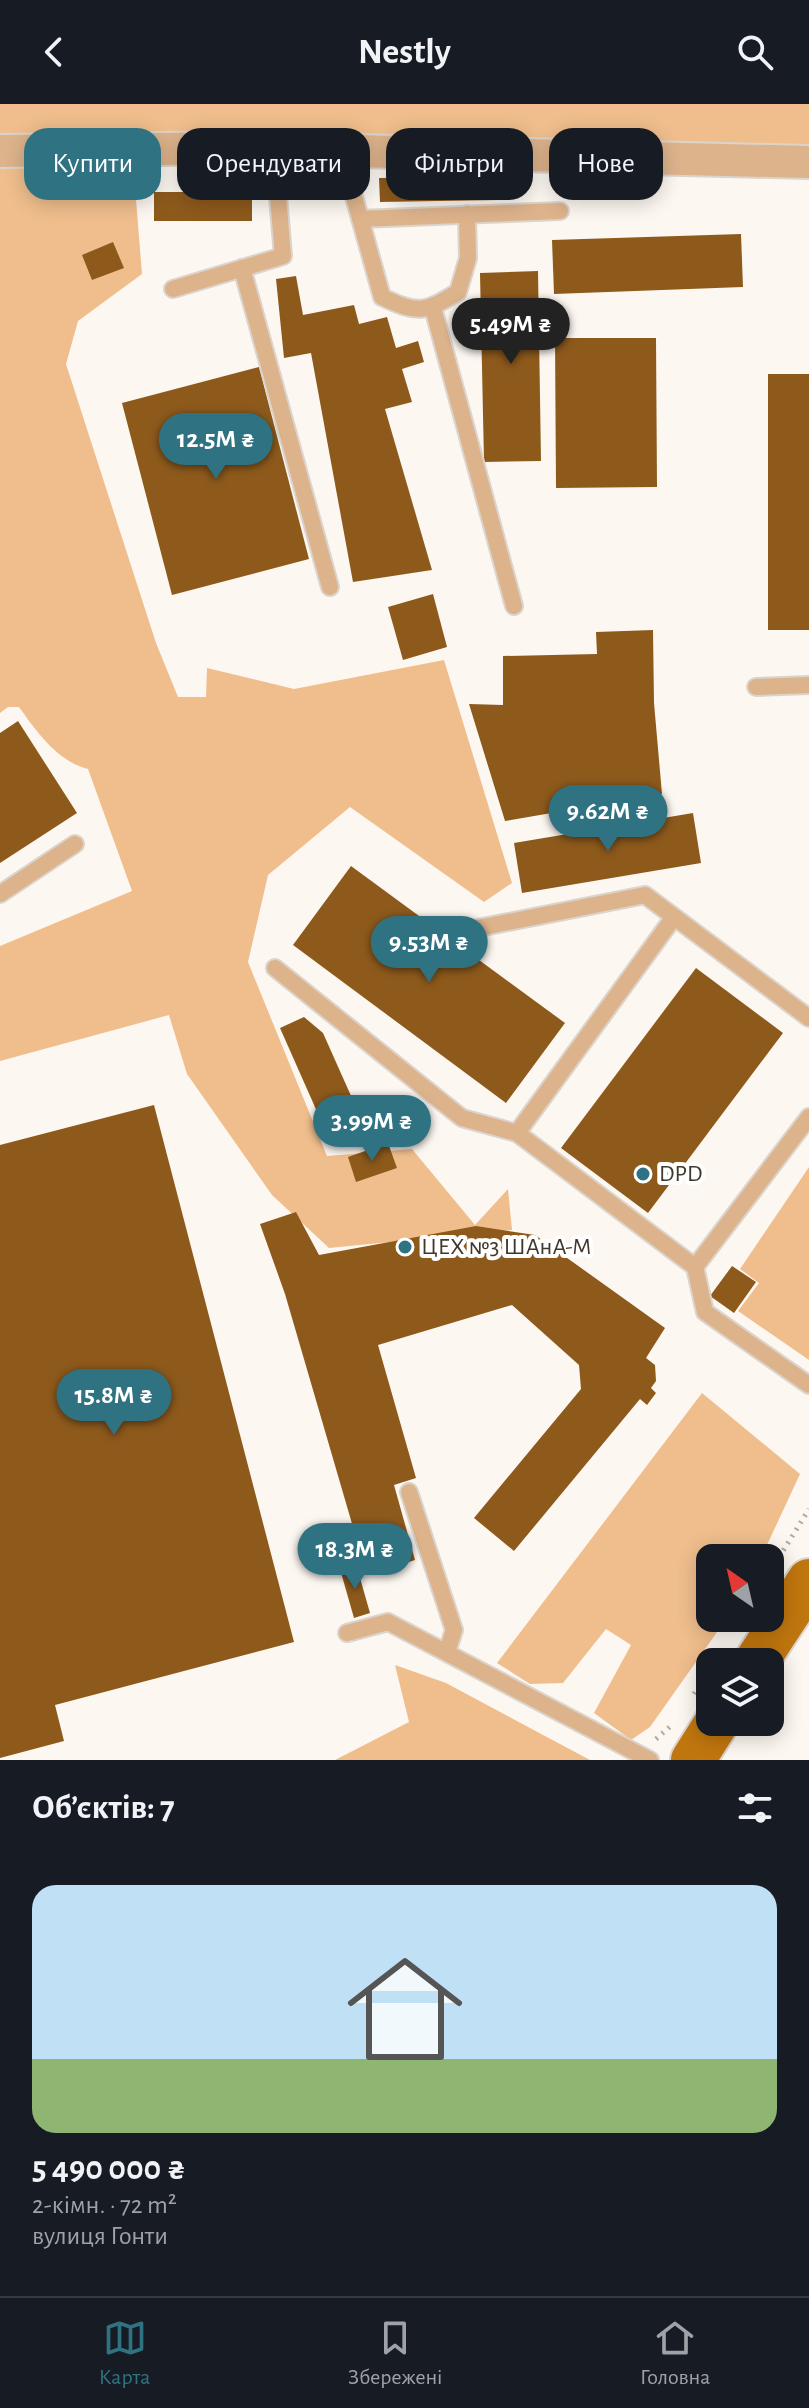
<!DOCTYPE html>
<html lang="uk">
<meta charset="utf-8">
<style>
body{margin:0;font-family:"Alegreya Sans",sans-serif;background:#242831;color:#f1f3f6;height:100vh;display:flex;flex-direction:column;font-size:30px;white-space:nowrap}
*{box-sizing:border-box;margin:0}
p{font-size:26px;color:#9ea1a6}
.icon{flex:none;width:44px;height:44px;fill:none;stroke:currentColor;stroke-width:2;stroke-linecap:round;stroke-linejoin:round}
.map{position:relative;height:1656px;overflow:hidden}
.panel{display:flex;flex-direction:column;background:#171b24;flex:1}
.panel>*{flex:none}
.hud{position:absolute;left:24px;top:24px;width:762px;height:72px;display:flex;gap:16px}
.needle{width:52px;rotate:326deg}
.controls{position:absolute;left:696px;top:1440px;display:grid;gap:16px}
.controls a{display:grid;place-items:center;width:88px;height:88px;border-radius:16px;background:#171b24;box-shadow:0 4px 20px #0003;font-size:40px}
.price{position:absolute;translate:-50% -68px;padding:0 18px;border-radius:28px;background:#2f7383;color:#fff;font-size:26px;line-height:52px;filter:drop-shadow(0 2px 4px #0008)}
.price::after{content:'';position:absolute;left:50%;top:48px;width:24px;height:18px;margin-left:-12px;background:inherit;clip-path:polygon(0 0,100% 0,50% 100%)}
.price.on{background:#222;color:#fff}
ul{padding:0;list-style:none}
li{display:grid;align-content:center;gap:16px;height:424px;padding:0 32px}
li span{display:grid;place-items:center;height:248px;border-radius:24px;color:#555}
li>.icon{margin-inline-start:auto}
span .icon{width:144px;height:144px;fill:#fffc;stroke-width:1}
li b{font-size:34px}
h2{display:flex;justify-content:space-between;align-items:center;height:96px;padding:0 32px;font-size:34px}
.pill{padding:0 28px;border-radius:24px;background:#171b24;box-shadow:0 4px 20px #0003;font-size:28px;line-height:72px}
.pill.on{background:#2f7383;color:#fff}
header{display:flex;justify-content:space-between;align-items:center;height:104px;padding:0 32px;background:#171b24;font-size:36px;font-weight:700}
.tabs{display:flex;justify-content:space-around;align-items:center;height:112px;border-top:2px solid #363941;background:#171b24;font-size:22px;color:#9ea1a6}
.tabs a{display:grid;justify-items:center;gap:4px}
.tabs .on{color:#2f7383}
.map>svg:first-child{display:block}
.green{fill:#f0be8d}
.building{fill:#8e5a1c}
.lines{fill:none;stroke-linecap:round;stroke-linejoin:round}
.service-casing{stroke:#dbd4cd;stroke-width:20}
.minor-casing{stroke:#dbd4cd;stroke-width:36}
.primary-casing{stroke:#dbd4cd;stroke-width:48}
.path{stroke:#b2aaa1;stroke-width:5;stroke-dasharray:2 6;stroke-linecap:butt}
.service{stroke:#ddb38b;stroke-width:16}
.minor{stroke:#ddb38b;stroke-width:32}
.primary{stroke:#c0760e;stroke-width:44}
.poi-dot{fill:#2f7383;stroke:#fff;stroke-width:3}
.labels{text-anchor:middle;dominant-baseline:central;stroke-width:8;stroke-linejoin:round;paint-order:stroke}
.poi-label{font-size:24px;fill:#42372b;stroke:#fff;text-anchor:start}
</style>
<header><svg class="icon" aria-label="back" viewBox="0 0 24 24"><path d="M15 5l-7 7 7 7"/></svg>Nestly<svg class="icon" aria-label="search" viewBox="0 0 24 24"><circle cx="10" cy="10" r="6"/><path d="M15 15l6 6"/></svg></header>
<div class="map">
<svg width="809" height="1656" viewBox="0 0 809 1656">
<rect width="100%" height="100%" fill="#fdf7f1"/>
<!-- green -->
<g class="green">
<path d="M0,0H809V58L132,46L142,170L78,217L66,260L156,539L178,593H206L207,564L294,585L444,556L512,779L484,798L350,703L268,771L248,858L327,1052L412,1045L475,1121L508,1085L512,1126L329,1144L272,1091L187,970L169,911L0,957V842L132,787L88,665C57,657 37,628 19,603H8L0,609Z"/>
<path d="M809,1063V1256L738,1207L759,1179L740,1165Z"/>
<path d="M702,1289L800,1370L761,1454H710V1514H727L650,1623L631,1636L594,1609L631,1541L606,1525L563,1579L530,1580L497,1559Z"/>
<path d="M395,1561L446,1579L590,1656H335L409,1618Z"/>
</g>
<!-- building -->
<g class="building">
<path d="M498,72V96L380,98L379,74Z"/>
<rect x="154" y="88" width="98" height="29"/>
<path d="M741,130L743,183L554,190L552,136Z"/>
<path d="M113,138L124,164L92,176L82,151Z"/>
<path d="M538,167L541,357L484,358L480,169Z"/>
<path d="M296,172L303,211L354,201L359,220L387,213L396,244L418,237L424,258L402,265L412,298L385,305L432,466L353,478L311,249L284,254L276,175Z"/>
<path d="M555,234H656L657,383L556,384Z"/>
<path d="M259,263L309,455L172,491L122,299Z"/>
<rect x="768" y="270" width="41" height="256"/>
<path d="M433,490L447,543L403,556L388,503Z"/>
<path d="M653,526L654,599L662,690L505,717L469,600L503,601V552L597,550L596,528Z"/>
<path d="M18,617L77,709L0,759V629Z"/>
<path d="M693,709L701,759L522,789L514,739Z"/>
<path d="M351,762L565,919L506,999L293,841Z"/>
<path d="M696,864L783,929L648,1109L561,1044Z"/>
<path d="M304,913L323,929L364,1021L330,1037L280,924Z"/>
<path d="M154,1001L294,1538L55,1601L64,1637L0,1654V1041Z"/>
<path d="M388,1039L397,1064L356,1078L348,1053Z"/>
<path d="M296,1108L319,1151L476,1122L535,1131L665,1224L646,1254L655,1261L656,1277L651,1284L656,1289L647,1301L640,1295L514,1447L474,1414L581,1285L579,1261L512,1201L378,1241L416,1374L394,1381L415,1456L367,1471L285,1190L260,1120Z"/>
<path d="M732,1162L756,1178L734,1209L710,1192Z"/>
<path d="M356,1460L370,1509L354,1514L340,1465Z"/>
</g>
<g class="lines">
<defs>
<g id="service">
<path d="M341,46L382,193C418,210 424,209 458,188L468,154L467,110"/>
<path d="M360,115L560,107"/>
<path d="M242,164L330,483"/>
<path d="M173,185L283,152L274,44"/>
<path d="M433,204L514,502"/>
<path d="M756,583L809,581"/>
<path d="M0,790L75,740"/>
<path d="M478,824L645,791L809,914"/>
<path d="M275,864L462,1014L517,1029L695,1163"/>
<path d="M809,1013L695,1163L705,1208L809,1281"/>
<path d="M517,1029L674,813"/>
<path d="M409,1388L454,1526L447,1548"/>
<path d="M347,1529L388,1518L650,1656"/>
</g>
<path id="minor" d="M0,47L238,44L809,58"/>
<g id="primary">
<path d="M756,1558L809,1477"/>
<path d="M693,1656L717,1618"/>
</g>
</defs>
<!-- service casing -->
<use href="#service" class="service-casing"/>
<!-- minor casing -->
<use href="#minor" class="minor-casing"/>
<!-- primary casing -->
<use href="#primary" class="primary-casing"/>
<!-- path -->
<g class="path">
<path d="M775,1460L809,1405"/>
<path d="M714,1558L722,1545"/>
<path d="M694,1590L710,1564"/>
<path d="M656,1635L672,1621"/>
</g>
<!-- service -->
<use href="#service" class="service"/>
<!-- minor -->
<use href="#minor" class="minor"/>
<!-- primary -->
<use href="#primary" class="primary"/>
</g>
<!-- markers -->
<g class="poi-dot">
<circle cx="643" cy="1070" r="8"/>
<circle cx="405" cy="1143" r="8"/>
</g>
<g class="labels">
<!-- poi labels -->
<g class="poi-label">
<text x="659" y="1070">DPD</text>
<text x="421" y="1143">ЦЕХ №3 ШАнА-М</text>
</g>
</g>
</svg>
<div class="controls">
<a><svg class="needle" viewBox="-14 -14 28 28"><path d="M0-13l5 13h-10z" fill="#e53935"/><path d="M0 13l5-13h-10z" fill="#9ea1a6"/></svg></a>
<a><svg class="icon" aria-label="layers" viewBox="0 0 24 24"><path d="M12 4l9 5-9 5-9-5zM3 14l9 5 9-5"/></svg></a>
</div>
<b class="price on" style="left:511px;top:262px">5.49M ₴</b>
<b class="price" style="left:216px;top:377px">12.5M ₴</b>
<b class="price" style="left:608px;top:749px">9.62M ₴</b>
<b class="price" style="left:429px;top:880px">9.53M ₴</b>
<b class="price" style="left:372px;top:1059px">3.99M ₴</b>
<b class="price" style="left:114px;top:1333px">15.8M ₴</b>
<b class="price" style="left:355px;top:1487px">18.3M ₴</b>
<div class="hud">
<a class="pill on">Купити</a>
<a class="pill">Орендувати</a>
<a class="pill">Фільтри</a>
<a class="pill">Нове</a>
</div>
</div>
<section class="panel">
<h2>Об’єктів: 7<svg class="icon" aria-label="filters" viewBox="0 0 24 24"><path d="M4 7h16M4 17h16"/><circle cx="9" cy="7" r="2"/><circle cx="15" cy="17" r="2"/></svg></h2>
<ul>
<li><span style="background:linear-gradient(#bfe0f5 70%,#8fb573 0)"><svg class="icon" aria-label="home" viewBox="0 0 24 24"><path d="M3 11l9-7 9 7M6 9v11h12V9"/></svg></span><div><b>5 490 000 ₴</b><p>2-кімн. · 72 m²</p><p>вулиця Гонти</p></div></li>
</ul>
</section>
<nav class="tabs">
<a class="on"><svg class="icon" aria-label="map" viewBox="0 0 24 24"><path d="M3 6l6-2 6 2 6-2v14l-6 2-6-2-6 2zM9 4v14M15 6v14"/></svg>Карта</a>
<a><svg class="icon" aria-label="saved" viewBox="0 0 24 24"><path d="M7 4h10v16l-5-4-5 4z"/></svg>Збережені</a>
<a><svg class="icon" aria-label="home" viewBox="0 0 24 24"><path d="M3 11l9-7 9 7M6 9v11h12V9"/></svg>Головна</a>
</nav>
